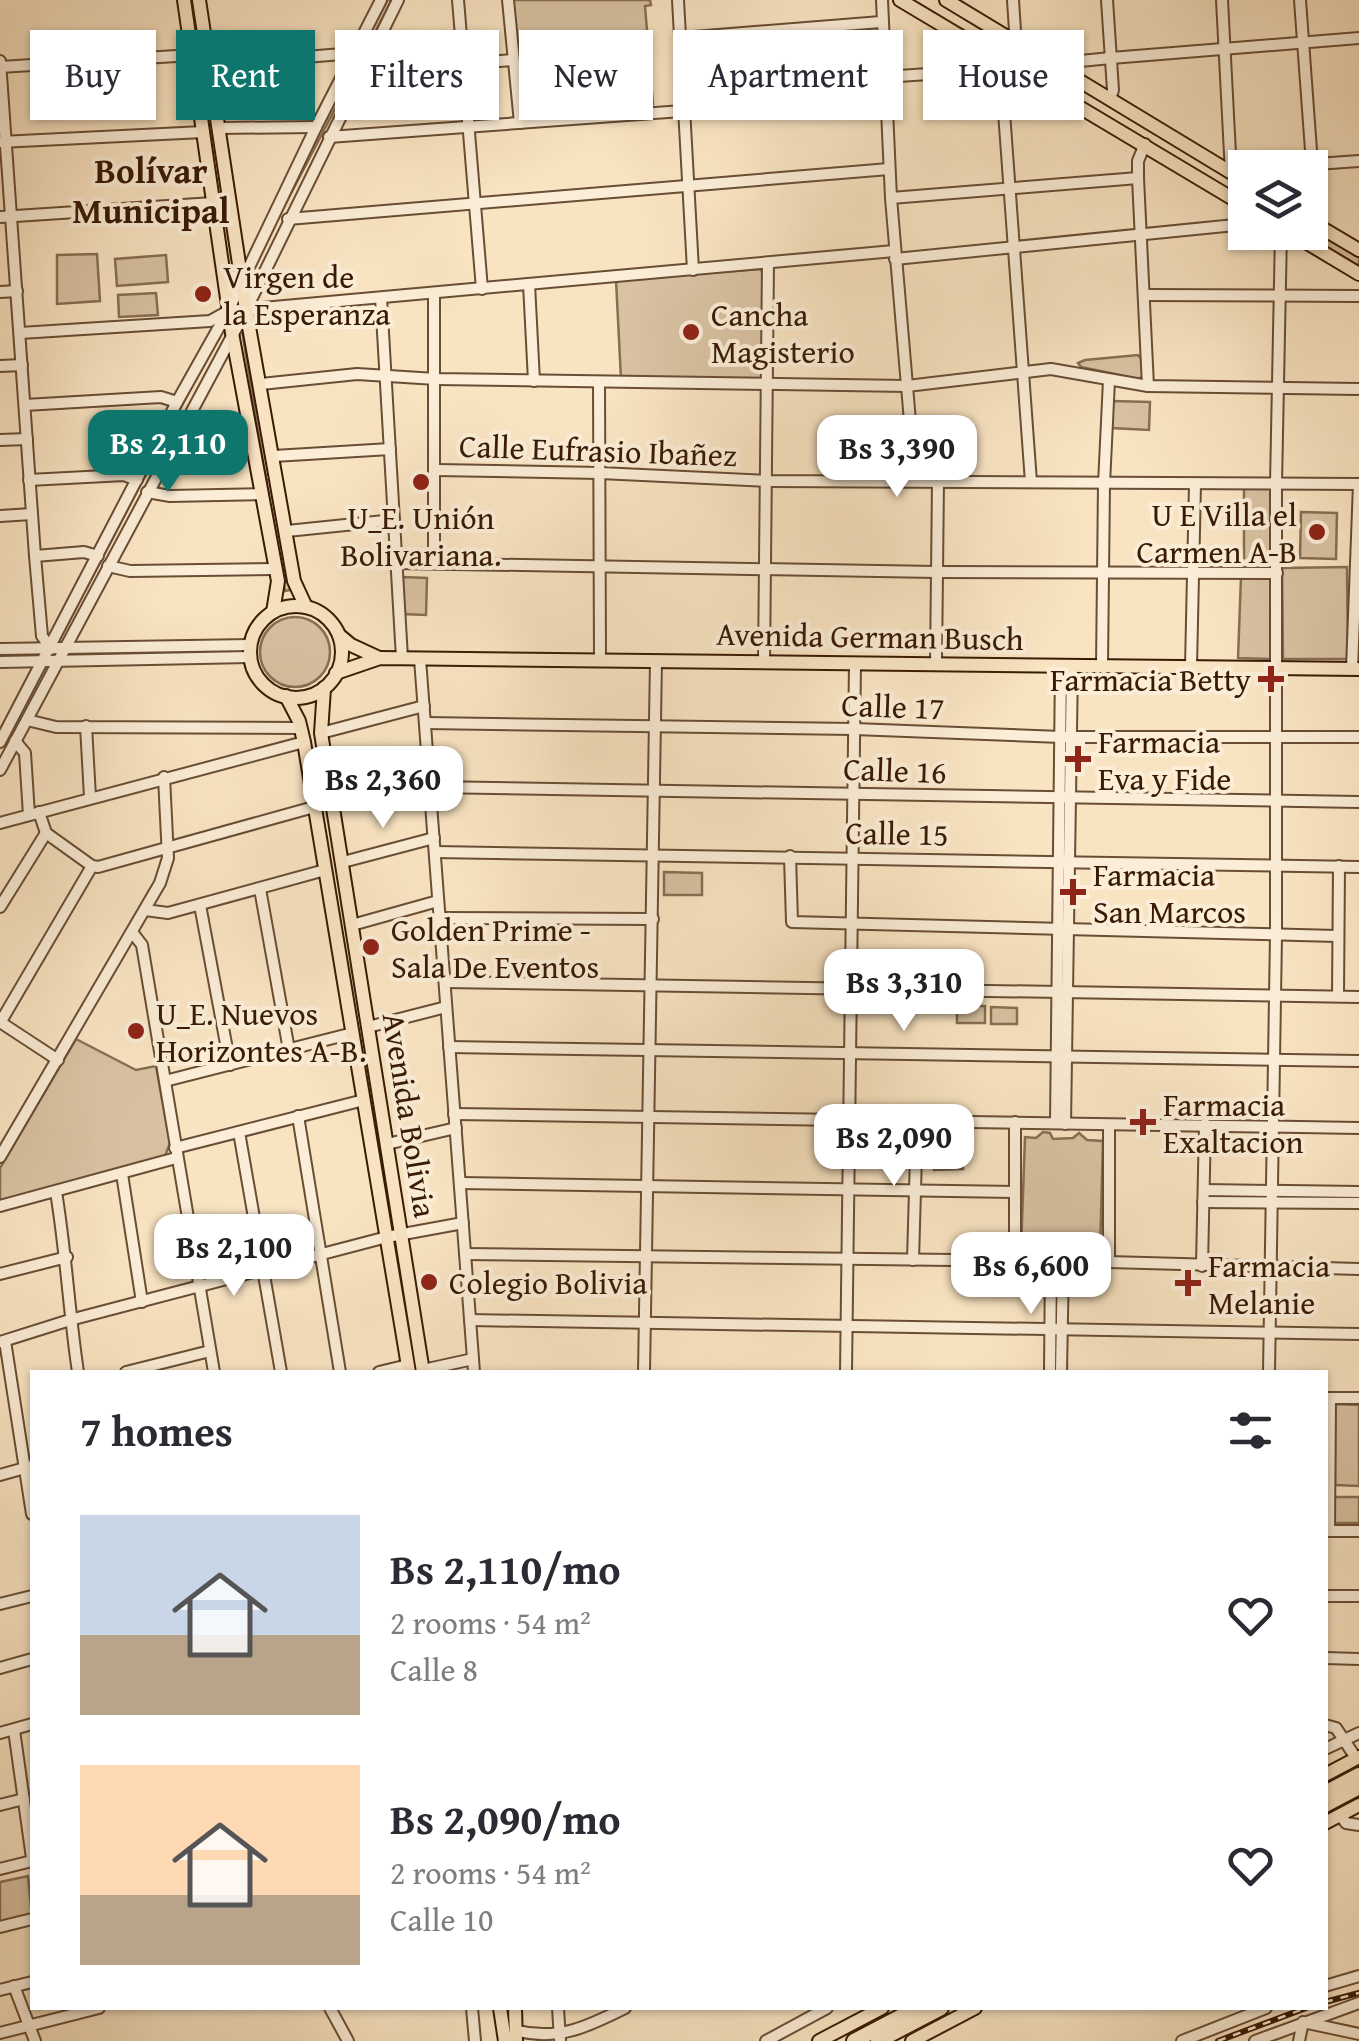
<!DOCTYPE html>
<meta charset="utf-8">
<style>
body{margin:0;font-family:"Gentium Book Plus",serif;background:#f7f7f7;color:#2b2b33;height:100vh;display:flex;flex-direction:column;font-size:38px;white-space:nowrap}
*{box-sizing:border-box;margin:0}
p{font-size:32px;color:#7c7c81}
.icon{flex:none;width:55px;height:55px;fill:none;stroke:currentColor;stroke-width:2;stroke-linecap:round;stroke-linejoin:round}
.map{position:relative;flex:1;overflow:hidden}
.panel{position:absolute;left:30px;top:1370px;width:1298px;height:640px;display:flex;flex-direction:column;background:#fff;border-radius:0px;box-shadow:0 2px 8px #0004}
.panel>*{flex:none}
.guide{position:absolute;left:30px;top:30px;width:1300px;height:90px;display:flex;gap:20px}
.tools{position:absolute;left:1228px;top:150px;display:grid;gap:20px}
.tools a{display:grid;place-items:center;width:100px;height:100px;border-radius:0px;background:#fff;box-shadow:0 2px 8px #0004;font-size:50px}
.price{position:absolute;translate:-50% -85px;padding:0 22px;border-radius:20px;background:#fff;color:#222;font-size:32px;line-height:65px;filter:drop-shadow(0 2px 5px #0008)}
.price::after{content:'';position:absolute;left:50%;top:60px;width:30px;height:22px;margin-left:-15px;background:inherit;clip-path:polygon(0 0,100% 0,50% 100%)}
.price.on{background:#0f766e;color:#fff}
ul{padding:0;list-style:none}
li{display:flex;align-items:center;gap:30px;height:250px;padding:0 50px}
li span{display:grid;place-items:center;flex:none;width:280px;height:200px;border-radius:0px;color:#555}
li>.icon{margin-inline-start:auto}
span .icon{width:120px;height:120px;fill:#fffc;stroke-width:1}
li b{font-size:42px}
h2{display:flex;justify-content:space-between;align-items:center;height:120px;padding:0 50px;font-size:42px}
.tag{padding:0 35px;border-radius:0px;background:#fff;box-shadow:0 2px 8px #0004;font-size:35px;line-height:90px}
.tag.on{background:#0f766e;color:#fff}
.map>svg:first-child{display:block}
.green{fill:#d8c2a2;stroke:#886e53;stroke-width:2.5}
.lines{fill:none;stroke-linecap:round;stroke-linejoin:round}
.minor-casing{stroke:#694d34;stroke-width:14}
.major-casing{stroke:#391b04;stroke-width:16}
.highway-casing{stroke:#391b04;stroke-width:18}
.minor{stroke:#fbedd7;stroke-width:10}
.major{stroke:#f9e4c2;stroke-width:12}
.highway{stroke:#f9e4c2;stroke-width:14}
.rail-casing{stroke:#391b04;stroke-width:6}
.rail{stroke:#fbedd7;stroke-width:2.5;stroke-dasharray:8;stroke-linecap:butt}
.poi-dot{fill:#8f2418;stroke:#fbedd7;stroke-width:4}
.labels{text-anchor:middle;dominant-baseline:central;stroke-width:8;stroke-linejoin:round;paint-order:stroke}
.poi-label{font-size:32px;fill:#391b04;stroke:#fbedd7;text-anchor:start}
.street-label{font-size:32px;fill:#391b04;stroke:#fbedd7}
.neighbourhood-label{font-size:35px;font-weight:bold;fill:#391b04;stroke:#fbedd7}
</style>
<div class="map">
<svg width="1359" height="2041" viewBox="0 0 1359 2041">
<rect width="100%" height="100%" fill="#f9e4c2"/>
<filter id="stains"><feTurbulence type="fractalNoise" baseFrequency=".002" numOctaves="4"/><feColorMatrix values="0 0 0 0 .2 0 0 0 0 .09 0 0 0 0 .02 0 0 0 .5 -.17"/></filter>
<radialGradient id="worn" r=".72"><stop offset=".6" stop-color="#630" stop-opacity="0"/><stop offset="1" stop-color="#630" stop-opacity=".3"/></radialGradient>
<!-- green -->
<g class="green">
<path d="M386,0H392L264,245L259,243Z"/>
<path d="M513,0H650L651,5L645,6L653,104L523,115Z"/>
<path d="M1310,225L1359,254V266L1303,233L1310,232Z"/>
<path d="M97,254L100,301L57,304V255Z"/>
<path d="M166,255L168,282L117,286L115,259Z"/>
<path d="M760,269L763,272V377L760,382L621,379L616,280Z"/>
<path d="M156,293L158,315L119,317L118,295Z"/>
<path d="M242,331H248L270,474L265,475Z"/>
<path d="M210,340L215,342L60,639L58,637Z"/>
<path d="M1138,355L1142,360L1144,375L1139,379L1081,367L1078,363L1085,360Z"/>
<path d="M1112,401L1150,402L1149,430L1111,428Z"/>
<path d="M271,479L290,590L285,591L266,480Z"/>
<rect x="1244" y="488" width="30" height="75"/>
<path d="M1301,512L1337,513L1336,559L1300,558Z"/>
<path d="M1347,567L1348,659H1283L1282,568Z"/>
<path d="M403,577L427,578L426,615L402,614Z"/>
<path d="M1241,577H1272L1271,659L1238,658Z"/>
<circle cx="295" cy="652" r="35"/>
<path d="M664,872L702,873V895H664Z"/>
<rect x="957" y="1006" width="28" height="17"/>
<path d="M991,1007L1017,1008V1024H991Z"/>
<path d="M76,1039L136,1070L156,1066L170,1143L165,1156L0,1204V1168Z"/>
<path d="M1043,1132L1050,1133L1053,1139L1073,1138L1079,1133L1087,1140L1103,1141L1100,1252L1095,1257L1021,1251L1025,1137L1036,1138Z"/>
<path d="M934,1152H962L963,1169L934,1170Z"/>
<path d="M1335,1404L1359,1405V1486L1335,1485Z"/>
<rect x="1334" y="1497" width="25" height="26"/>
<path d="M28,1876L32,1917L0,1924V1882Z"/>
</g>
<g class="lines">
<defs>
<g id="minor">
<path d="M458,0L482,289"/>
<path d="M508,0L520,123"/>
<path d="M678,0L693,270"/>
<path d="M882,0L891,198L915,480"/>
<path d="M1107,0L1113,90L1110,99"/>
<path d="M1222,0L1231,173"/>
<path d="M1300,0L1312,164"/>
<path d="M681,38L881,22"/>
<path d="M1012,40L1015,31L1013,0"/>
<path d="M0,61L35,556L42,636L51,649"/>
<path d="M210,65L354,53"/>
<path d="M0,67L192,55"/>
<path d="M1058,68L1070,62L1111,58L1359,38"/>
<path d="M363,71L513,60"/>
<path d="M1001,71L1031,482"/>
<path d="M884,77L1002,69"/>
<path d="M219,128L316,127"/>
<path d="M329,137L886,96"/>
<path d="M0,142L203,132"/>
<path d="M1145,144L1138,161V178L1148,386"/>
<path d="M1260,168L1359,161"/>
<path d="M891,198L1138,178"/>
<path d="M0,217L213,203"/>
<path d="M288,219L889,169"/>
<path d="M895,259L1245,224"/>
<path d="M529,284L534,381"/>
<path d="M0,292L17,291"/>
<path d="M1145,295L1359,296"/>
<path d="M381,298L402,658"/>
<path d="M20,333L210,321L228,311L894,251"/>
<path d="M0,366L22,365"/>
<path d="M599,382L600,661"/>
<path d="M261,384L357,374L436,379L907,386L1051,369L1148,386L1359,389"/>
<path d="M25,405L161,397L177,402"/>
<path d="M185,419L248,421"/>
<path d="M0,440L27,439"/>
<path d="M274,456L390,449"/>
<path d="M436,470L600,473L767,481L1359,484L1352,669"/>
<path d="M29,480L124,475L137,480"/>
<path d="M147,492L170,496L262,494"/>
<path d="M0,516L32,514"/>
<path d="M287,531L394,520"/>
<path d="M35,556L84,552L98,556"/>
<path d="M396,563L936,572L1277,573"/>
<path d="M434,563V293"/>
<path d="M108,566L130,571L275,569"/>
<path d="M0,649L251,645"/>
<path d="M420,659L474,1372"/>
<path d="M0,662L250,657"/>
<path d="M764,662L768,263"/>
<path d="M936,664L938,481"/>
<path d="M1102,666L1104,484L1109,380"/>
<path d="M1191,667L1195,484"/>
<path d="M27,720L56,727L300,728"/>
<path d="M425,723L854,729L1061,737H1359"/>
<path d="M86,726L90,797"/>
<path d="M321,733L424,706"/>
<path d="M15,741L25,753L29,815"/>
<path d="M0,742L177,402L228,311L316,127L381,0"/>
<path d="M0,770L246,310L398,0"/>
<path d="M430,787L1359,802"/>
<path d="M333,802L429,775"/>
<path d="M39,812L46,833L92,866L98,867L314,807"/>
<path d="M0,823L304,742"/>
<path d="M435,852L1359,867"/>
<path d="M790,856L792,922L1337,936"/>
<path d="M343,862L434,838"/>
<path d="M260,889L289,1050"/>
<path d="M200,905L230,1065"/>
<path d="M0,907L46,833"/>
<path d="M145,910L168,913L325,870"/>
<path d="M440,918L653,919"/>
<path d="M352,925L438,901"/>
<path d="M132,932L142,945L214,1372"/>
<path d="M445,982L1359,997"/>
<path d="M1338,996L1339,866"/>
<path d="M0,1022L58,1060"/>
<path d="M0,1023L92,866"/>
<path d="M368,1027L446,1007"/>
<path d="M449,1047L1359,1061"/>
<path d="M165,1081L353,1033"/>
<path d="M454,1114L1359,1128"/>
<path d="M298,1116L340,1372"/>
<path d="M1015,1122V1262"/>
<path d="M1056,1123L1061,666"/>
<path d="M1065,1124L1072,666"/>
<path d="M239,1132L281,1372"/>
<path d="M387,1144L456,1128"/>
<path d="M175,1148L364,1100"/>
<path d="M0,1157L160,883L168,858L164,777"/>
<path d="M122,1174L142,1302"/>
<path d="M460,1183L1015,1192"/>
<path d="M1204,1190L1359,1192"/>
<path d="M56,1192C66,1252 69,1312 78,1372"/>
<path d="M1203,1202L1359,1203"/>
<path d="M0,1206L176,1158"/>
<path d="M465,1254L1109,1262L1359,1269"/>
<path d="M913,1260L917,1120"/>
<path d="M1109,1262V1125"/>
<path d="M1202,1266L1205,1124"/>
<path d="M0,1274L67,1257"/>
<path d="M470,1320L1359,1334"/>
<path d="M5,1341L32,1514"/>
<path d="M0,1342L70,1320L387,1237L463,1223"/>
<path d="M423,1370L473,1359"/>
<path d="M126,1372L210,1351"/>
<path d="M379,1372L408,1365"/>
<path d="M644,1372L656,661"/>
<path d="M846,1372L855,664"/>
<path d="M1050,1372L1051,1262"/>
<path d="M1061,1372L1063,1262"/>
<path d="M1269,1372L1276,935V484L1281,232"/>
<path d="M1326,1398H1359"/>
<path d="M0,1475L32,1466"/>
<path d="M1325,1531H1359"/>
<path d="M1329,1531L1330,1398"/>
<path d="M1325,1596H1359"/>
<path d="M0,1604L32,1596"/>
<path d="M1325,1658L1359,1659"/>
<path d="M0,1668L32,1659"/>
<path d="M1325,1725L1336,1728L1356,1758"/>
<path d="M14,1730L32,1858"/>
<path d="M0,1733L32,1724"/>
<path d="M1325,1749L1359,1733"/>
<path d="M0,1805L24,1799"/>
<path d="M1340,1815L1346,1823L1359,1825"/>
<path d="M0,1869L32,1861"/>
<path d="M0,1927L32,1919"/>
<path d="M14,1986L35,2041"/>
<path d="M1325,1986L1359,1976"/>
<path d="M0,1990L32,1982"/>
<path d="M330,2008L348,2041"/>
<path d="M472,2008L475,2041"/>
<path d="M558,2008L560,2040"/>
<path d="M518,2031C559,2041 589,2026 625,2008"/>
<path d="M0,2033L99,2008"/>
<path d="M766,2041L827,2008"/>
<path d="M1182,2041L1266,2008"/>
<path d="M1255,2041L1359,2003"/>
<path d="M1299,2041L1303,2022L1359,2034"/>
</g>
<g id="major">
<path d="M184,0L232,333L278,581L273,612"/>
<path d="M199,0L246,310L294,581L306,607"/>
<path d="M900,0L1245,206"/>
<path d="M946,0L1245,181"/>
<path d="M1310,221L1359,250"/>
<path d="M1289,232L1359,274"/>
<circle cx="296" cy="652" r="46"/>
<path d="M339,635L351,645L377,657"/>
<path d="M336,673L380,658L1359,669"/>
<path d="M324,688L321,733L423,1372"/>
<path d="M286,696L299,721L304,742L409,1372"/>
<path d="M1325,1775L1359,1757"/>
<path d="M1325,1823L1359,1805"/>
<path d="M500,2008L505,2041"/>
<path d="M515,2008L516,2041"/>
<path d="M819,2041L882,2008"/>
<path d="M912,2041L975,2008"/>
</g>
<g id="highway">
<path d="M1325,1793L1359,1775"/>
<path d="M1325,1805L1359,1787"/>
<path d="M854,2041L917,2008"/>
<path d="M878,2041L941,2008"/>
</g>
</defs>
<!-- minor casing -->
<use href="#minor" class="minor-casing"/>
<!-- major casing -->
<use href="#major" class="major-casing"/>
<!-- highway casing -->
<use href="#highway" class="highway-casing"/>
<!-- minor -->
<use href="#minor" class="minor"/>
<!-- major -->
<use href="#major" class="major"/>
<!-- highway -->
<use href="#highway" class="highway"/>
<defs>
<g id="rail">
<path d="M1325,2002L1359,1993"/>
<path d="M1218,2041L1306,2008"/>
</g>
</defs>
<!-- rail casing -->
<use href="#rail" class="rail-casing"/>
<!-- rail -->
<use href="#rail" class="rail"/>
</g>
<!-- markers -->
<g class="poi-dot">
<circle cx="203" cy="294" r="10"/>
<circle cx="691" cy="332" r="10"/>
<circle cx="421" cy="482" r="10"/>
<circle cx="1317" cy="532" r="10"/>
<path d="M1266 664h10v10h10v10h-10v10h-10v-10h-10v-10h10z"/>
<path d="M1073 744h10v10h10v10h-10v10h-10v-10h-10v-10h10z"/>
<path d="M1068 877h10v10h10v10h-10v10h-10v-10h-10v-10h10z"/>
<circle cx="371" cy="947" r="10"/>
<circle cx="136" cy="1031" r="10"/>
<path d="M1138 1107h10v10h10v10h-10v10h-10v-10h-10v-10h10z"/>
<circle cx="429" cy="1282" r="10"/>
<path d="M1183 1268h10v10h10v10h-10v10h-10v-10h-10v-10h10z"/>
</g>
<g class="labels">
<!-- poi labels -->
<g class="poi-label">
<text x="223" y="276">Virgen de<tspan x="223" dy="37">la Esperanza</tspan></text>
<text x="711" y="314">Cancha<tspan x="711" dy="37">Magisterio</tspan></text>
<text x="1297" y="514" text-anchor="end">U E Villa el<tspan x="1297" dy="37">Carmen A-B</tspan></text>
<text x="421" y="517" text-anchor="middle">U_E. Unión<tspan x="421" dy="37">Bolivariana.</tspan></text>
<text x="1251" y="679" text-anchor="end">Farmacia Betty</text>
<text x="1098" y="741">Farmacia<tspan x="1098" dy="37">Eva y Fide</tspan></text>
<text x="1093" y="874">Farmacia<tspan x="1093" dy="37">San Marcos</tspan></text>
<text x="391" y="929">Golden Prime -<tspan x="391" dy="37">Sala De Eventos</tspan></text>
<text x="156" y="1013">U_E. Nuevos<tspan x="156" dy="37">Horizontes A-B.</tspan></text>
<text x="1163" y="1104">Farmacia<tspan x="1163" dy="37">Exaltacion</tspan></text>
<text x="1208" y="1265">Farmacia<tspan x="1208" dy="37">Melanie</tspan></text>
<text x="449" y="1282">Colegio Bolivia</text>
</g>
<!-- street labels -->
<g class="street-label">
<text transform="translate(598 450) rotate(2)">Calle Eufrasio Ibañez</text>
<text transform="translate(870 636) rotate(1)">Avenida German Busch</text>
<text transform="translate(893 706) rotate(2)">Calle 17</text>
<text transform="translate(895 770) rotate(2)">Calle 16</text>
<text transform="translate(897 833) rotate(1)">Calle 15</text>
<text transform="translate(410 1115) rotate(81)">Avenida Bolivia</text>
</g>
<!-- neighbourhood labels -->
<g class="neighbourhood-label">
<text x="151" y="170">Bolívar<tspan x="151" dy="40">Municipal</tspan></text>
</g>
</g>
<rect width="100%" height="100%" filter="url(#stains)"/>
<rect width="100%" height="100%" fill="url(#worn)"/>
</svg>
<div class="tools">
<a><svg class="icon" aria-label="layers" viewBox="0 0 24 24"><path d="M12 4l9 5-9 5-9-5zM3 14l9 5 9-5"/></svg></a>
</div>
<b class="price on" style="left:168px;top:495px">Bs 2,110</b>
<b class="price" style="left:897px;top:500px">Bs 3,390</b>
<b class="price" style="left:383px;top:831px">Bs 2,360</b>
<b class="price" style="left:904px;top:1034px">Bs 3,310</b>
<b class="price" style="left:894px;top:1189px">Bs 2,090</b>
<b class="price" style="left:234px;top:1299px">Bs 2,100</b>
<b class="price" style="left:1031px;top:1317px">Bs 6,600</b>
<div class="guide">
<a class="tag">Buy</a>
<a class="tag on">Rent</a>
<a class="tag">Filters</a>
<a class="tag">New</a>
<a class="tag">Apartment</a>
<a class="tag">House</a>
</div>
<section class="panel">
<h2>7 homes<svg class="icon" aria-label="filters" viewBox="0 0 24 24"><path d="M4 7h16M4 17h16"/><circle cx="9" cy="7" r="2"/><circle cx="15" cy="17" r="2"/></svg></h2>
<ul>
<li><span style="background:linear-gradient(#c9d6e8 60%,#b9a48a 0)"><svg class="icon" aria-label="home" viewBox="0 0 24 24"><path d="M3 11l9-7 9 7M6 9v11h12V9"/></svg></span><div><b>Bs 2,110/mo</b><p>2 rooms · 54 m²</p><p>Calle 8</p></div><svg class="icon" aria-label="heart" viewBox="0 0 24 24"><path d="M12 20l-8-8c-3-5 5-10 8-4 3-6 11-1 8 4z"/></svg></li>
<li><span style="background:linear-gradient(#ffd9b3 65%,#b9a48a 0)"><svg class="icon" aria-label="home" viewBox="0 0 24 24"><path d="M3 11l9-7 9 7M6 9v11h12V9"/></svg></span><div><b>Bs 2,090/mo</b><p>2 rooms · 54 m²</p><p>Calle 10</p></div><svg class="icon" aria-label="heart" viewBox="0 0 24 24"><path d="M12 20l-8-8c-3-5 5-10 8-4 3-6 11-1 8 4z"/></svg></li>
</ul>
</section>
</div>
